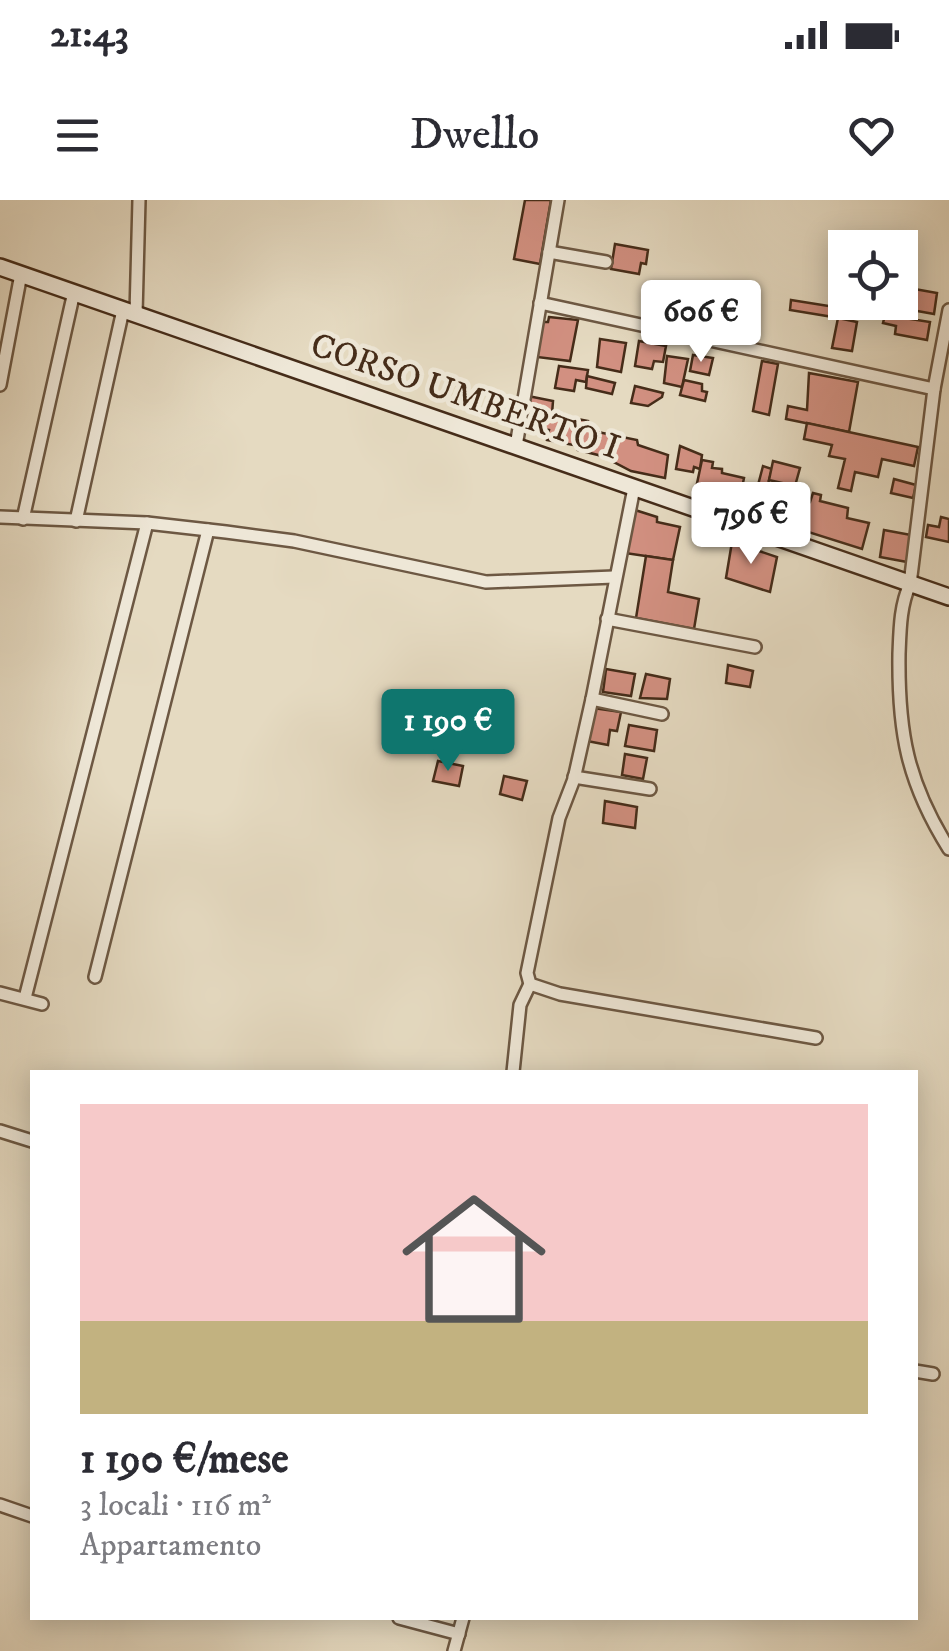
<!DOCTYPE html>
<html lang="it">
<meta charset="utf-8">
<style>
body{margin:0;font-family:"IM FELL DW Pica",serif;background:#f2f2f3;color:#2b2b33;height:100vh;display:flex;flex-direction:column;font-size:38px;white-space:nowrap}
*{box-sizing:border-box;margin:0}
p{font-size:32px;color:#7c7c81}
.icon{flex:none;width:55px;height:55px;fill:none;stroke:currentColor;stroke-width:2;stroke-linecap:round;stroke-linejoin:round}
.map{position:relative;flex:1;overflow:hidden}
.drawer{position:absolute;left:30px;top:870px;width:888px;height:550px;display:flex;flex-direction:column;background:#fff;border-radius:0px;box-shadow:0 5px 25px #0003}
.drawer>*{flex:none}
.fabs{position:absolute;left:828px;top:30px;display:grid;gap:20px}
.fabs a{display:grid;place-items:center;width:90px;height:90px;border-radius:0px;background:#fff;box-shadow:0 5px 25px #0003;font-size:50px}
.price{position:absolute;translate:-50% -85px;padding:0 22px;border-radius:10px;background:#fff;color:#222;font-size:32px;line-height:65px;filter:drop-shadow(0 2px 5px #0008)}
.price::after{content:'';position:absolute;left:50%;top:60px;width:30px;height:22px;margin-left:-15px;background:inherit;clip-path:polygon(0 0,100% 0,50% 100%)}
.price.on{background:#0f766e;color:#fff}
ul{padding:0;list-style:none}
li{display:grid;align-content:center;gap:20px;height:530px;padding:0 50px}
li span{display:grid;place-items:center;height:310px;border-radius:0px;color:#555}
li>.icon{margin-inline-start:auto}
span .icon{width:180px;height:180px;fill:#fffc;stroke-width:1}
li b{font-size:42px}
.status{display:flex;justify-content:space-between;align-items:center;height:70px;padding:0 50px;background:#fff;direction:ltr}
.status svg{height:28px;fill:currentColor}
header{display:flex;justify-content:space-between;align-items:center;height:130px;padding:0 50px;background:#fff;font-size:45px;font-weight:600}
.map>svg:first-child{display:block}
.building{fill:#d29081;stroke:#452c19;stroke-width:2.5}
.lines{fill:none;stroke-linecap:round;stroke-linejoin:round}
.street-casing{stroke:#6d5843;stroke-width:16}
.secondary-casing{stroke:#452c19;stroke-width:20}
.street{stroke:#eee7d7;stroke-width:11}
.secondary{stroke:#eee7d7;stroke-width:15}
.labels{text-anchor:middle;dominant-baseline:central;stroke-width:9;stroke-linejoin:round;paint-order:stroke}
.street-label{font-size:35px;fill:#452c19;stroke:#eee7d7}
</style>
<div class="status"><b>21:43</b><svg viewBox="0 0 49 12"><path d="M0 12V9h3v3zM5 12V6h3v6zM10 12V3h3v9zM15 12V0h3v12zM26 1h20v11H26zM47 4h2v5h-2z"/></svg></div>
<header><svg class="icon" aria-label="menu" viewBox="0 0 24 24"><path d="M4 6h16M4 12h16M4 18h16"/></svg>Dwello<svg class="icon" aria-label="heart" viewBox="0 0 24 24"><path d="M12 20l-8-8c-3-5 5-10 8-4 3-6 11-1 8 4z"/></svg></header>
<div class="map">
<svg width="949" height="1451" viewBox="0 0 949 1451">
<rect width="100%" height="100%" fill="#e5dac1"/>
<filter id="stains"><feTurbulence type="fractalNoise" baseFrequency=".002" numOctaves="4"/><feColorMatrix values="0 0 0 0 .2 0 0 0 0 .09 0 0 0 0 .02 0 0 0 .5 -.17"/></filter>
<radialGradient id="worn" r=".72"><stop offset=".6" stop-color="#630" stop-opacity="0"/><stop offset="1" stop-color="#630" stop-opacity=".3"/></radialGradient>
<!-- building -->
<g class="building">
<path d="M525,0H551L540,64L514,59Z"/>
<path d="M615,44L648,50L646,64L641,63L639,74L611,69Z"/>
<path d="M909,88L937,93L934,114L895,107L896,102H900V92L908,93Z"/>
<path d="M703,96L725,100L721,128L698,125Z"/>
<path d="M791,100L835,107L833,117L790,110Z"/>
<path d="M885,115L930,122L927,140L895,134L896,126L883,123Z"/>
<path d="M549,117L578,120L570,161L537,157L541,122H548Z"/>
<path d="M838,118L857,122L852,151L832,148Z"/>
<path d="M600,139L626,143L621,172L597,167Z"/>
<path d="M639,141L666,146L663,162L654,161L652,169L635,166Z"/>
<path d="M693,155L713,158L709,175L690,171Z"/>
<path d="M667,156L688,159L682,187L664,183Z"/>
<path d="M762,161L778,164L769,215L753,211Z"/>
<path d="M559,166L588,170L586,182L576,180L574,191L555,188Z"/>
<path d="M809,173L858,182L849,232L786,219L788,206L807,210Z"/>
<path d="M587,176L615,183L612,194L586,188Z"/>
<path d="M684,180L702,184V191L707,192L705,201L680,195Z"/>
<path d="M635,186L663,193L662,197L648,206L631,203Z"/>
<path d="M528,196L553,201L552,214L588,221V230L637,240L638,245L668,255L665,278L631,271L602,256L578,250L579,246L547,240L549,230L523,225Z"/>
<path d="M807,223L918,247L914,266L882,259L878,277L855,272L851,291L838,288L845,259L829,256L832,245L804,239Z"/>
<path d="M680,246L702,255L700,269L694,267L693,272L676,269Z"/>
<path d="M702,260L713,262L712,268L722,269V273L744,278L743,283L758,285L763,266L772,269L760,314L738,308L739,305L717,299L718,294L696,288Z"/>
<path d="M773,261L800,268L795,286L769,280Z"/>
<path d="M894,279L916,285L913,298L891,293Z"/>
<path d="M813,293L821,295L820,301L848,308L847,318L869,323L862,349L786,325L793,298L810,302Z"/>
<path d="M766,296L792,301L790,308L764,302Z"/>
<path d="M635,310L657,317V322L680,327L673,360L625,353Z"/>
<path d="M941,317L949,319V342L926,337L928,325L939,327Z"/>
<path d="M884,330L911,335L907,362L880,357Z"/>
<path d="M732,342L777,357L770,392L726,378Z"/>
<path d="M646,356L673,360L668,392L699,399L694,429L636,418Z"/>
<path d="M728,465L753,471L750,487L726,483Z"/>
<path d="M606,469L635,474L631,496L603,492Z"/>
<path d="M646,474L670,479L667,499L640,498Z"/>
<path d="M593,508L621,512L617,531L610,530L608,545L587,541Z"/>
<path d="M629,525L657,530L654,551L625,546Z"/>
<path d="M625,554L647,558L643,579L622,575Z"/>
<path d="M438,561L463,566L459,586L433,581Z"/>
<path d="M504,576L527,581L522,600L500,594Z"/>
<path d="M605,601L637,607L635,628L603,623Z"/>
</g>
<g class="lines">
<defs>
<g id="street">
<path d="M549,52L606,62"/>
<path d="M540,103L934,189"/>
<path d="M949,110L934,189L910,384C900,406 900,430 899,454C898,532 907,582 949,649"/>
<path d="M136,114L139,0"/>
<path d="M0,185L21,74"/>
<path d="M516,246L558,0"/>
<path d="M634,288L592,499L574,579L559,618L527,773L530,784L560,794L816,838"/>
<path d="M0,317L147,323L226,332L294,341L486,382L614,377"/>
<path d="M23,319L74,92"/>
<path d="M76,321L123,110"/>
<path d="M607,419L755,447"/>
<path d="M592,499L662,514"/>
<path d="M574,577L650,589"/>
<path d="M95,777L208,330"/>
<path d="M0,793L42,804"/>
<path d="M25,798L147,323"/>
<path d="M513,872L520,805L530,784"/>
<path d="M0,931L32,941"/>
<path d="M915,1171L933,1174"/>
<path d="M0,1305L32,1316"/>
<path d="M399,1418L459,1434"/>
<path d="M454,1451L463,1418"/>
</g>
<path id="secondary" d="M0,67L949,397"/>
</defs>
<!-- street casing -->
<use href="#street" class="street-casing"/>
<!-- secondary casing -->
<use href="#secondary" class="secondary-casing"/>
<!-- street -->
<use href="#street" class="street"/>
<!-- secondary -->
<use href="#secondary" class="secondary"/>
</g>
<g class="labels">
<!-- street labels -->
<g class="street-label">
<text transform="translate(465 197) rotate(19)">CORSO UMBERTO I</text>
</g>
</g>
<rect width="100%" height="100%" filter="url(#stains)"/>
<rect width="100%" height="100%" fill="url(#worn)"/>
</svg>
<div class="fabs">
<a><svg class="icon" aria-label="locate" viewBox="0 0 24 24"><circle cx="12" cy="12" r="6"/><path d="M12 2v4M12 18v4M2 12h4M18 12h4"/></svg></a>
</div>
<b class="price" style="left:701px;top:165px">606 €</b>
<b class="price" style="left:751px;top:367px">796 €</b>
<b class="price on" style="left:448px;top:574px">1 190 €</b>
<section class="drawer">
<ul>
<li><span style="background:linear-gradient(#f6c9c9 70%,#c2b280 0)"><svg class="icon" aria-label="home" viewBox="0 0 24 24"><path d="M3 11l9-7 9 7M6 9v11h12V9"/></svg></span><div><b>1 190 €/mese</b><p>3 locali · 116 m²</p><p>Appartamento</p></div></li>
</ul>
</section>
</div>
